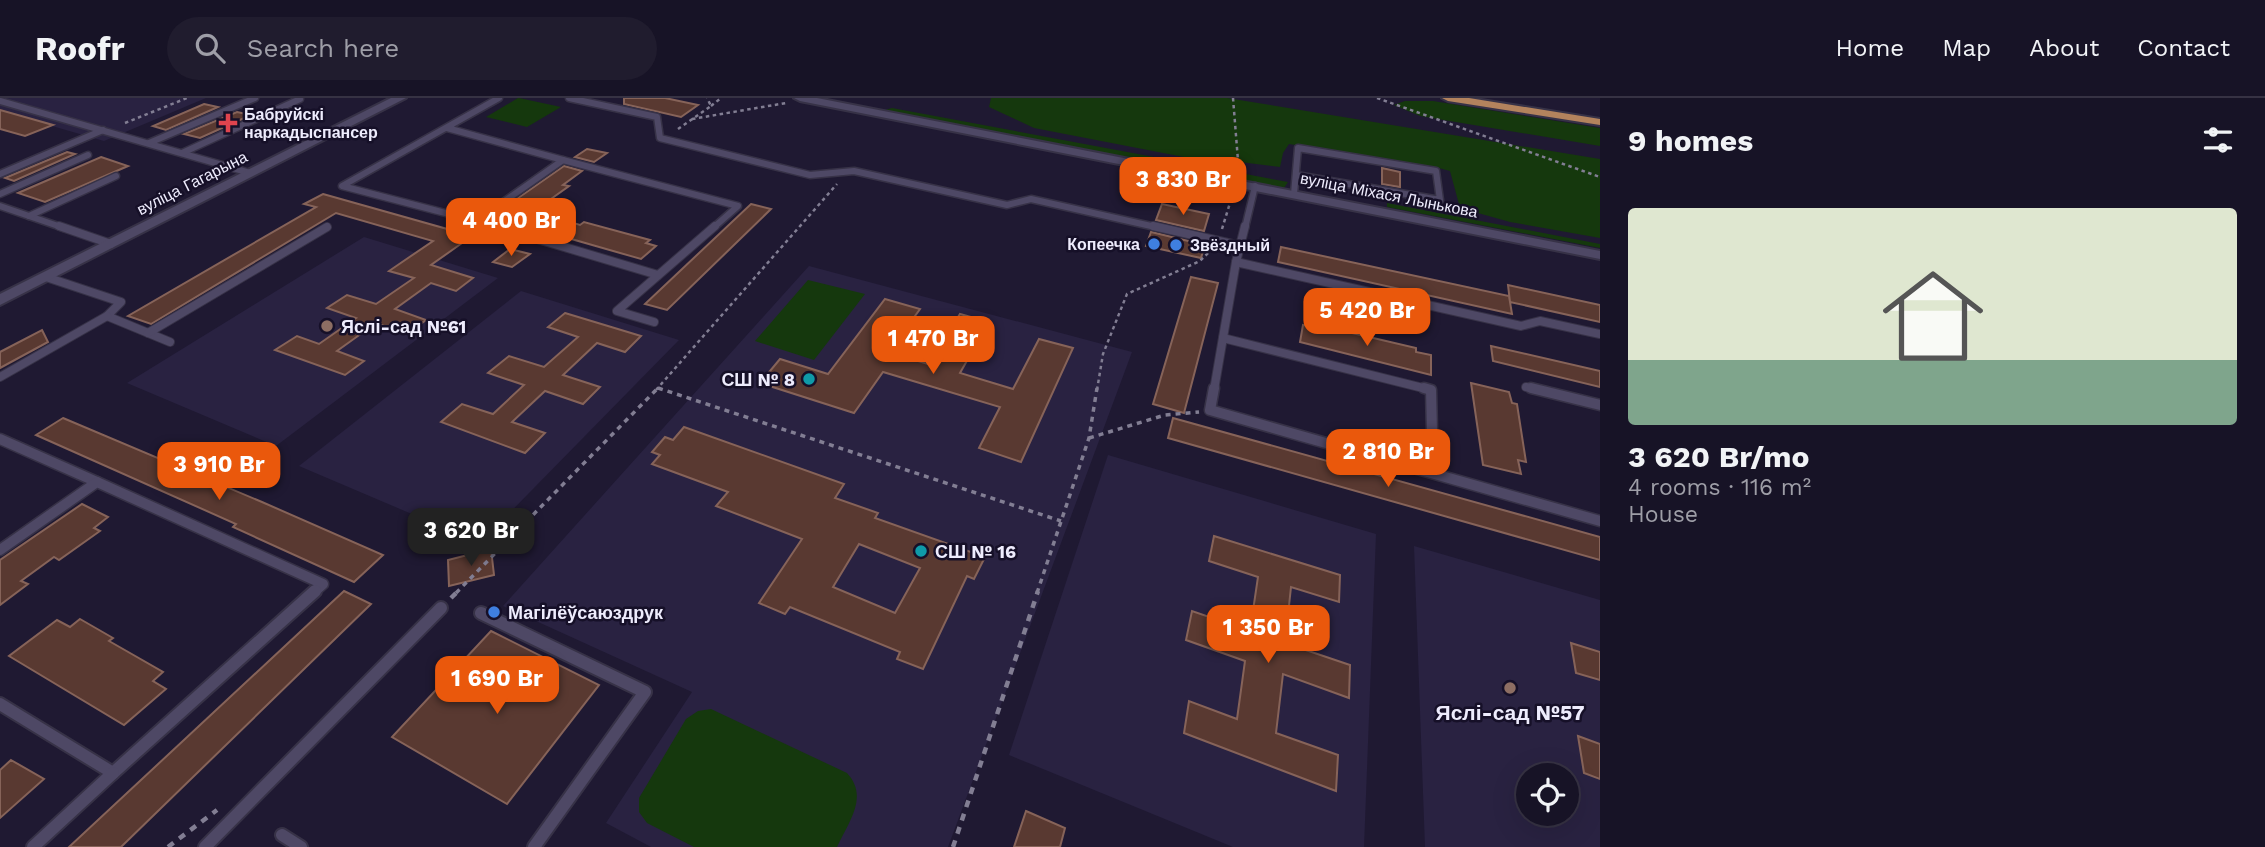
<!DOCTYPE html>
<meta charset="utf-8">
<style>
body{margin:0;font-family:"Work Sans",sans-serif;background:#201c2e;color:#f1f3f6;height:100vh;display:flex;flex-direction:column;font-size:26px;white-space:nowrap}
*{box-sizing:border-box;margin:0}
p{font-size:23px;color:#9e9ea7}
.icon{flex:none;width:38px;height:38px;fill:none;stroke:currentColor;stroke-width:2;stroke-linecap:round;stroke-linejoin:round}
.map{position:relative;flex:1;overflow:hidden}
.sheet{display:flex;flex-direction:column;background:#171326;width:665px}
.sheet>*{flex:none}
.buttons{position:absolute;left:1516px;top:665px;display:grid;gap:14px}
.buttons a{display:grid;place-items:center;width:63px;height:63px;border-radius:50%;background:#171326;box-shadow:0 7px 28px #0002,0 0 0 2px #363243;font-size:35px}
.price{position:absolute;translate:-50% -60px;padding:0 16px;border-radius:14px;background:#ea580c;color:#fff;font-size:23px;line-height:46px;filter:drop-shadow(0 2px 4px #0008)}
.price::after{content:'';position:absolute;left:50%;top:42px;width:21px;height:16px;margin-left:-10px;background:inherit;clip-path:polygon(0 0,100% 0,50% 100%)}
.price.selected{background:#222;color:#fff}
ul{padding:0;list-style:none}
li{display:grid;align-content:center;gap:14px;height:371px;padding:0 28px}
li span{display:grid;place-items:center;height:217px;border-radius:7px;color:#555}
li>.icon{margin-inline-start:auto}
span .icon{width:126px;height:126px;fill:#fffc;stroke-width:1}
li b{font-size:30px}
h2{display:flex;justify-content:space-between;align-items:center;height:84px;padding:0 28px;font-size:30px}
header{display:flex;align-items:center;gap:42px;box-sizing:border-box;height:98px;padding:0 35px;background:#171326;border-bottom:2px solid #363243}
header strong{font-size:33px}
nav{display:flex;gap:38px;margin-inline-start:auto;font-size:24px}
.search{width:490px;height:63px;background:#201c2e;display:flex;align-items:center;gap:18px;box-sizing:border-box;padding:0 24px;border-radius:38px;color:#9e9ea7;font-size:26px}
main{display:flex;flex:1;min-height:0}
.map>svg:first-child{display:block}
.built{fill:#292241;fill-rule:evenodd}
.green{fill:#15380d}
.building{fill:#593931;stroke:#866359;stroke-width:2;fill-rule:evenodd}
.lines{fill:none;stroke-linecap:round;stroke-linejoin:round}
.service-far3-casing{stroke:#373247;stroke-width:9}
.service-far2-casing{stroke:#373247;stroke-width:10}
.service-far1-casing{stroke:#373247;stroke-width:13}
.service-casing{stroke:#373247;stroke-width:16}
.tertiary-casing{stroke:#373247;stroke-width:4}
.secondary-casing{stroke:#373247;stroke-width:4}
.primary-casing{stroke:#373247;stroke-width:4}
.path-far2{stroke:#827e93;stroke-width:2.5;stroke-dasharray:3.5 3.5;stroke-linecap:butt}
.path-far1{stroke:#827e93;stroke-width:3.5;stroke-dasharray:5 5;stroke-linecap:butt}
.path{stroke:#827e93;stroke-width:4.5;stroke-dasharray:7 7;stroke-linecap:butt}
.service-far3{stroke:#4e4865;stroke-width:6}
.service-far2{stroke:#4e4865;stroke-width:8}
.service-far1{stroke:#4e4865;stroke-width:10}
.service{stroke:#4e4865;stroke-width:12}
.tertiary{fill:#4e4865;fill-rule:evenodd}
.secondary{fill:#4e4865;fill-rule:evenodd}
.primary{fill:#b3835d;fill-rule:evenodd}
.health-dot{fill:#e0444e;stroke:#161028;stroke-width:2.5}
.shop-dot{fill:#3f7fe0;stroke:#161028;stroke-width:2.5}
.education-dot{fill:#8d6e63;stroke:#161028;stroke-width:2.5}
.culture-dot{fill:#0f9aa8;stroke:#161028;stroke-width:2.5}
.labels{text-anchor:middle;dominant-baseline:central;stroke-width:5;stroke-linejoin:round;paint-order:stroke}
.far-poi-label{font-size:16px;font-weight:bold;fill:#eeecfd;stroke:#161028;text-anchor:start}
.far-street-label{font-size:16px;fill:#eeecfd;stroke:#161028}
.poi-label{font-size:18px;font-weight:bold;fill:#eeecfd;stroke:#161028;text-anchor:start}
.near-poi-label{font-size:21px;font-weight:bold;fill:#eeecfd;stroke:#161028}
</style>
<header>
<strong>Roofr</strong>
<div class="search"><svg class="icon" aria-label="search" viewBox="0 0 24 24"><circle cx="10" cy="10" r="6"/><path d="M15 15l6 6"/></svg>Search here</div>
<nav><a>Home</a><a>Map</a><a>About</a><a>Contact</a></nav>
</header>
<main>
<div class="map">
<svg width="1600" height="749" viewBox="0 0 1600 749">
<rect width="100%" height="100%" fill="#1f1932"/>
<!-- built -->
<g class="built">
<path d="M0,0H206L104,43L0,13Z"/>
<path d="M364,139L498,180L276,348L127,285Z"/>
<path d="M809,168L1132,254L948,749H651L606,725L692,594L503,508Z"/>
<path d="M521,193L679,242L480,445L299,368Z"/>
<path d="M1108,357L1376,436L1364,749H1233L1009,657Z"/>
<path d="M1414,448L1600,502V749H1425ZM1528,677H1566V716H1528Z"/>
</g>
<!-- green -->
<g class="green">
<path d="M518,0H519L561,9L527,29L486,19Z"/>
<path d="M991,0H1227L1600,61V140L1510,124L1460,110L1450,73L1431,68L1289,46L1283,55L1280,69L1240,64L1220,66L1034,30L989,9Z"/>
<path d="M1405,3H1433L1600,30V48L1420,18L1394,7Z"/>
<path d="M892,10L1288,84L1284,90L1022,41L885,12Z"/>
<path d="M1387,105L1600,146V150L1387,109Z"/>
<path d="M808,182L865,196L814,262L755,243Z"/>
<path d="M711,611L847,675C869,699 849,723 837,749H694L647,725L639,714V700L686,621L698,613Z"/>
</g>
<!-- building -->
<g class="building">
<path d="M624,0H665L698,7L681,19L624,6Z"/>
<path d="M204,6L218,9L166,32L153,28Z"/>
<path d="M0,12L53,27L25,38L0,31Z"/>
<path d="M237,14L251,17L200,40L184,36Z"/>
<path d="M587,51L607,55L594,64L575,59Z"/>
<path d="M67,54L75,56L14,83L5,80Z"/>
<path d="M101,59L128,68L45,104L18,95Z"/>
<path d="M564,68L582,73L563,87L569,88L523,121L517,119L510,124L491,119Z"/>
<path d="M1382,70L1400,74V89L1382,86Z"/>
<path d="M323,96L472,138L431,167L473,180L456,193L431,185L395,211L426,222L407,236L376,225L337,253L364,263L345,277L275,252L297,238L319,246L356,220L327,210L347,197L376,206L414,180L389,173L433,143L336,115L151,226L128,218L316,109L304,106Z"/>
<path d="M751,106L771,111L667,212L645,206Z"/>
<path d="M1162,106L1209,116L1204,133L1156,122Z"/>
<path d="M570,124L580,127L584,124L650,142L646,145L656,148L641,161L554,136Z"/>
<path d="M1151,134L1205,147L1201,160L1146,148Z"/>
<path d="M1281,149L1509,198L1510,204L1508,187L1600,207V224L1510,204L1512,216L1278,164Z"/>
<path d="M510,151L530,156L512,169L493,164Z"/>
<path d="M1191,179L1218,185L1184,315L1153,306Z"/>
<path d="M885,201L920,211L889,254L928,266L960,216L989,224L960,275L1013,291L1039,241L1073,250L1021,364L979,350L1000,309L883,274L854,315L760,285L780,261L828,276Z"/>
<path d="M565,215L641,238L625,254L597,245L563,277L600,289L583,306L545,293L512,324L545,335L525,355L441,324L462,306L493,316L524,287L488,275L509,258L544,269L578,239L548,229Z"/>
<path d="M1303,227L1317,230L1318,227L1416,250V254L1431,257V277L1300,244Z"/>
<path d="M42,232L48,244L0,270V254Z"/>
<path d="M1491,248L1600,273V289L1493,263Z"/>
<path d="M1471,285L1509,294L1512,305L1517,306L1526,364L1518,362L1521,376L1483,367Z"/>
<path d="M63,320L262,404L383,457L354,484L233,429L236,426L36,337Z"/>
<path d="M1173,320L1600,439V462L1168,340Z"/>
<path d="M684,329L844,386L835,400L878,415L875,420L985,459L974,481L967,478L923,571L897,561L900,554L790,509L785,516L759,505L802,441L716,408L728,394L652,366L660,357L652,354L665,339L673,342ZM859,446L920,470L895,515L833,489Z"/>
<path d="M82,406L108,419L94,430L100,433L59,462L54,459L21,483L28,486L0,507V462Z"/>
<path d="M1214,438L1340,477L1339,504L1291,489L1285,545L1350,567L1349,600L1283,576L1276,635L1338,657L1336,693L1184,635L1189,603L1237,621L1245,563L1186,542L1192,513L1250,533L1258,479L1209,463Z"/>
<path d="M491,451L494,477L449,488L448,462Z"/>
<path d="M344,493L371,506L121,749H69Z"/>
<path d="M80,521L113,540L109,543L163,574L153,583L166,591L124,627L9,558L57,522L70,529Z"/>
<path d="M491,533L599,587L507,706L392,639Z"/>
<path d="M1571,545L1600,554V582L1576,575Z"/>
<path d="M1578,638L1600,646V681L1584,675Z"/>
<path d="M11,662L44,681L0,720V672Z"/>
<path d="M1026,713L1065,730L1060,749H1014Z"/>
</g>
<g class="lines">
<defs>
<g id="service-far3">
<path d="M569,0L657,19L660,40L810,77L854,73L1007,107L1031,101L1160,130"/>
<path d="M0,3L250,75"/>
<path d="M447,30L563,62L476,123L342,88L499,0"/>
<path d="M149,45L255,0"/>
<path d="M182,55L300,1L298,0"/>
<path d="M563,62L738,108L713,130"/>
<path d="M0,76L103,32"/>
<path d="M0,96L88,57"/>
<path d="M1294,96L1298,50L1436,73L1440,102L1296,77"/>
<path d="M0,108L64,130"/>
<path d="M29,118L116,78"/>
<path d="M476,123L499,130"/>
<path d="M1245,130L1255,88"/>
</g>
<g id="service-far2">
<path d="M59,128L111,146"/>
<path d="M494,128L658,177"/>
<path d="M1153,128L1241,148"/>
<path d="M1245,128L1236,164L1521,228L1540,223L1600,236"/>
<path d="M46,179L121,204L107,218L170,244"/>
<path d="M654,224L617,213L715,128"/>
<path d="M148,235L327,129"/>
<path d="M1223,240L1431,292"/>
<path d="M0,279L107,218"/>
<path d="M1526,289L1538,292"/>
<path d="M1214,292L1236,164"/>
</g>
<g id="service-far1">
<path d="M1214,290L1210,312L1600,423"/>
<path d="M1424,290L1431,292L1433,375"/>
<path d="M1531,290L1600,307"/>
<path d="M0,341L97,384"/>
<path d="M0,452L97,384L323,486L313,495"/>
</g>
<g id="service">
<path d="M481,515L645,594L534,749"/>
<path d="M0,606L113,675L315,493"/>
<path d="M282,737L301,749"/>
<path d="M33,749L113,675"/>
<path d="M205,749L441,510"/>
</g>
<path id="tertiary" d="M794,0H817L1600,153V161L800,3Z"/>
<path id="secondary" d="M391,0H406L0,207V196Z"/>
<path id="primary" d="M1442,0H1469L1600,21V27L1448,3Z"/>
</defs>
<!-- service-far3 casing -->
<use href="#service-far3" class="service-far3-casing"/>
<!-- service-far2 casing -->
<use href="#service-far2" class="service-far2-casing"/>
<!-- service-far1 casing -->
<use href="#service-far1" class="service-far1-casing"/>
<!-- service casing -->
<use href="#service" class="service-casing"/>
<!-- tertiary casing -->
<use href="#tertiary" class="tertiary-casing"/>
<!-- secondary casing -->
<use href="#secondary" class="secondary-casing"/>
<!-- primary casing -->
<use href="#primary" class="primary-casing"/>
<!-- path-far2 -->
<g class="path-far2">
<path d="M1233,0L1239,75"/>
<path d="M1377,0L1600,79"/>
<path d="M711,8L721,0"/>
<path d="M692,21L786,5"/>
<path d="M125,25L187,0"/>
<path d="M678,31L711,8L707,0"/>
<path d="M1222,131L1233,95"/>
<path d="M658,290L664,292"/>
<path d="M656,292L837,86"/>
<path d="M1097,292L1103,256L1127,196L1200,163L1210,153"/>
</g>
<!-- path-far1 -->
<g class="path-far1">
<path d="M658,290L1061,423"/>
<path d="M1089,340L1165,317L1199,314"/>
<path d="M456,495L658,290"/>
<path d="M1037,495L1089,340L1097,290"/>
</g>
<!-- path -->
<g class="path">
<path d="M451,500L458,493"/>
<path d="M168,749L217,712"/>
<path d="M953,749L1038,493"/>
</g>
<!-- service-far3 -->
<use href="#service-far3" class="service-far3"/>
<!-- service-far2 -->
<use href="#service-far2" class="service-far2"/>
<!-- service-far1 -->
<use href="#service-far1" class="service-far1"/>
<!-- service -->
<use href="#service" class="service"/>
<!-- tertiary -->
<use href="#tertiary" class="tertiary"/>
<!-- secondary -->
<use href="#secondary" class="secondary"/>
<!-- primary -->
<use href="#primary" class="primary"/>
</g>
<!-- markers -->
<path class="health-dot" d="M224.5 14.5h7v7h7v7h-7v7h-7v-7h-7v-7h7z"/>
<g class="shop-dot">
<circle cx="1154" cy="146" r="7"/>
<circle cx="1176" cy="147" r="7"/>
<circle cx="494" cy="514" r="7"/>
</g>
<g class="education-dot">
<circle cx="327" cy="228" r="7"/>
<circle cx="1510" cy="590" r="7"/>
</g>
<g class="culture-dot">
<circle cx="809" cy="281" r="7"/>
<circle cx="921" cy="453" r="7"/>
</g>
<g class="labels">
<!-- far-poi labels -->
<g class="far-poi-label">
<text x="244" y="16">Бабруйскі<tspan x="244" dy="18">наркадыспансер</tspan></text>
<text x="1140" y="146" text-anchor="end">Копеечка</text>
<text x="1190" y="147">Звёздный</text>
</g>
<!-- far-street labels -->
<g class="far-street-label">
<text transform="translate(192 85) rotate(-27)">вуліца Гагарына</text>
<text transform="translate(1389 97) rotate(11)">вуліца Міхася Лынькова</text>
</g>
<!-- poi labels -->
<g class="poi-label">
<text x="341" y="228">Яслі-сад №61</text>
<text x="795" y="281" text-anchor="end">СШ № 8</text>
<text x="935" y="453">СШ № 16</text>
<text x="508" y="514">Магілёўсаюздрук</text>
</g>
<!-- near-poi labels -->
<g class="near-poi-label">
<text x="1510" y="614">Яслі-сад №57</text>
</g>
</g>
</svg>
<div class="buttons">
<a><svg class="icon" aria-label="locate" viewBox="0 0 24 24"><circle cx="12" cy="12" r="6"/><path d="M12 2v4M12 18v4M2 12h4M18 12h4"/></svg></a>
</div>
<b class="price" style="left:1183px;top:119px">3 830 Br</b>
<b class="price" style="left:511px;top:160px">4 400 Br</b>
<b class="price" style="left:1367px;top:250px">5 420 Br</b>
<b class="price" style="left:933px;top:278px">1 470 Br</b>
<b class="price" style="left:1388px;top:391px">2 810 Br</b>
<b class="price" style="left:219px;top:404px">3 910 Br</b>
<b class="price selected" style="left:471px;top:470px">3 620 Br</b>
<b class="price" style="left:1268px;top:567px">1 350 Br</b>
<b class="price" style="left:497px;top:618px">1 690 Br</b>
</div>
<section class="sheet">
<h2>9 homes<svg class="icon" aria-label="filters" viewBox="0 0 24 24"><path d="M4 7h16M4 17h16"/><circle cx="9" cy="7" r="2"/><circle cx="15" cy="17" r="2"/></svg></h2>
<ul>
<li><span style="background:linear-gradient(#dfe7d0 70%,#7fa58c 0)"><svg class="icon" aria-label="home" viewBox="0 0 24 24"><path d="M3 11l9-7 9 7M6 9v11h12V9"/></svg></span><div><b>3 620 Br/mo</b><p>4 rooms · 116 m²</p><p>House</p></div></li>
</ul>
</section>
</main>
